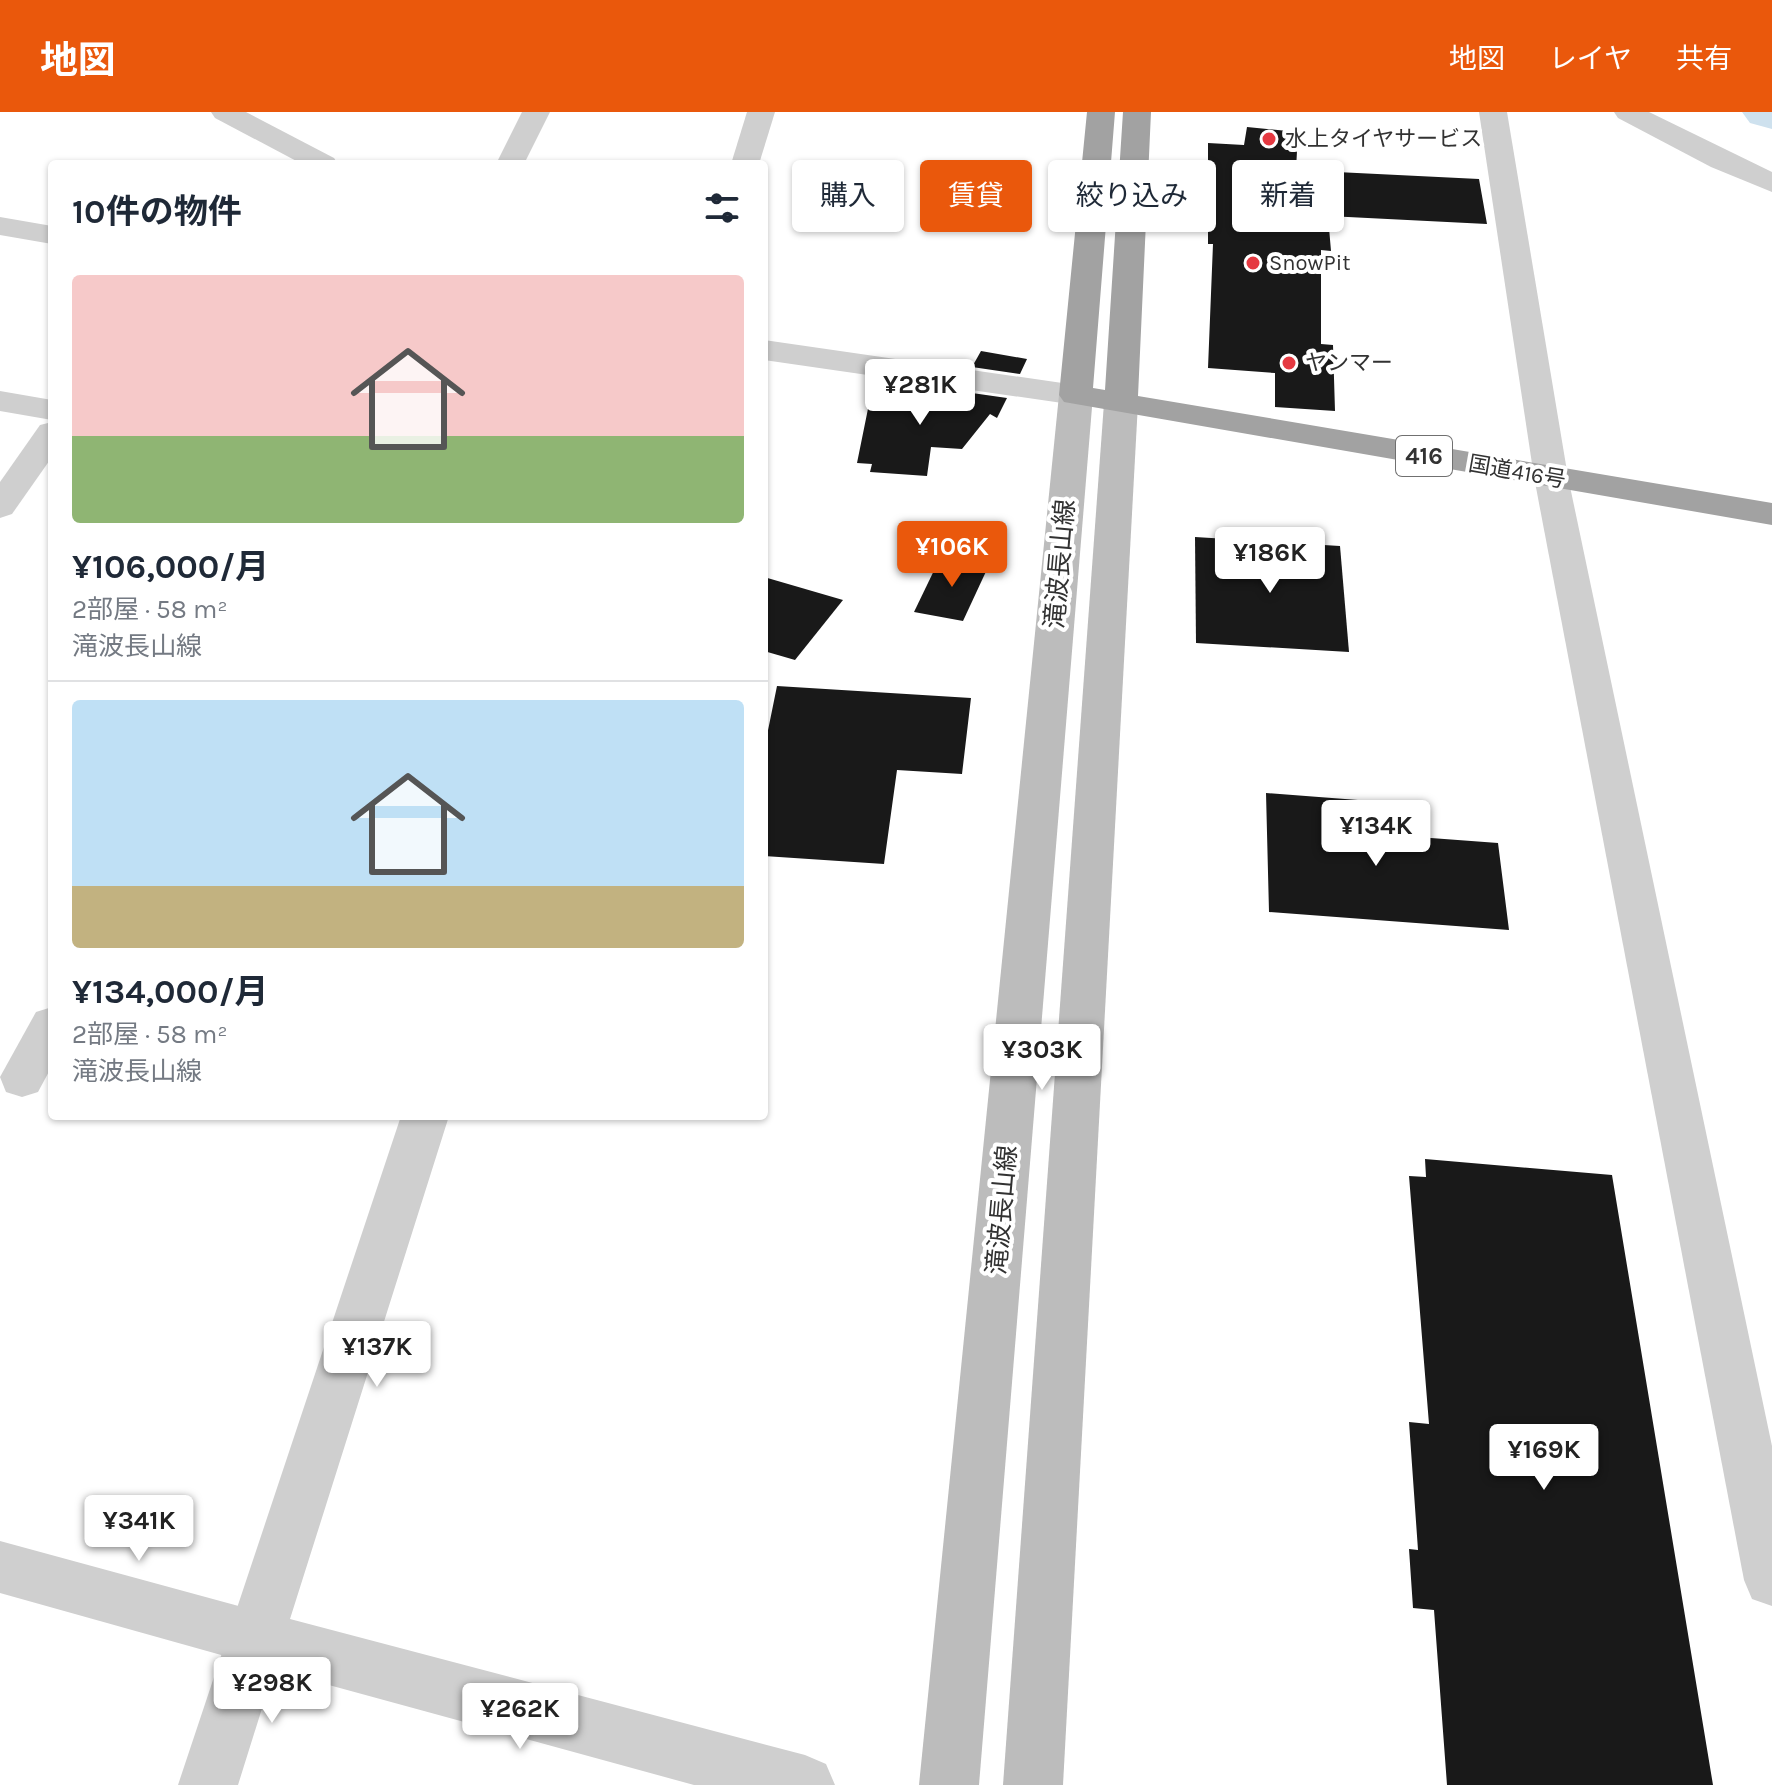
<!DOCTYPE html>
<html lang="ja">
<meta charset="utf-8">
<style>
body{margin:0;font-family:Karla,"Noto Sans JP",sans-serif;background:#f2f2f3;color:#1f2937;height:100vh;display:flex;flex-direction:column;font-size:30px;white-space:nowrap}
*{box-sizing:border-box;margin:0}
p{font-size:26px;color:#747a83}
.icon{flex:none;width:44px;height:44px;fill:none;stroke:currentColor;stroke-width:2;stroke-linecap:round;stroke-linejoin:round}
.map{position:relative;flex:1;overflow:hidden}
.details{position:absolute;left:48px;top:48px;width:720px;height:960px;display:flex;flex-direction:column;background:#fff;border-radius:8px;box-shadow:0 2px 6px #0004}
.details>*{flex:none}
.banner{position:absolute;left:792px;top:48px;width:760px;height:72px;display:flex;gap:16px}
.price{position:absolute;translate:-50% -68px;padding:0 18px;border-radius:8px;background:#fff;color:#222;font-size:26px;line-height:52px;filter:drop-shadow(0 2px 4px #0008)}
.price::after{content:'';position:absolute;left:50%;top:48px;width:24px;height:18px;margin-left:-12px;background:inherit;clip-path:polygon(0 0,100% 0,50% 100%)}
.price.active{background:#ea580c;color:#fff}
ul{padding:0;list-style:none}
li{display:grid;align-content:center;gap:16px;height:424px;padding:0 24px}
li+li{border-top:2px solid #e0e1e3}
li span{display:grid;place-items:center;height:248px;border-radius:8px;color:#555}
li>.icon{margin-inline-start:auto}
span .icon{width:144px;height:144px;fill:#fffc;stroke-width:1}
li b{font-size:34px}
h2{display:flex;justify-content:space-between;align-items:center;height:96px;padding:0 24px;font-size:34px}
.chip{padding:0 28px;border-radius:8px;background:#fff;box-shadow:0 2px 6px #0004;font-size:28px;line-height:72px}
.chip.active{background:#ea580c;color:#fff}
header{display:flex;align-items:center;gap:48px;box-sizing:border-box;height:112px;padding:0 40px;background:#ea580c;color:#fff}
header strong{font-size:38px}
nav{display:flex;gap:44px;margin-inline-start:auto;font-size:28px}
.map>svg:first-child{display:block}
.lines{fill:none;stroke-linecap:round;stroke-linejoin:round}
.river{fill:#cee1ee;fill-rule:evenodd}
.building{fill:#191919}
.minor{fill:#cfcfcf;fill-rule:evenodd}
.tertiary{fill:#cfcfcf;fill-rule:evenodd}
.secondary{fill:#bcbcbc;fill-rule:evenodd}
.trunk{fill:#a2a2a2;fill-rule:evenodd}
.poi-dot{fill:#e53941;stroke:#fff;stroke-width:3}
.labels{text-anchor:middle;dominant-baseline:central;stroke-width:8;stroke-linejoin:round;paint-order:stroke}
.far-poi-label{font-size:22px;fill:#323232;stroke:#fff;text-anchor:start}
.far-street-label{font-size:22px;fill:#323232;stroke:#fff}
.shield{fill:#fff;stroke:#707070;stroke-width:2}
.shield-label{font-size:24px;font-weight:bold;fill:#323232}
.street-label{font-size:26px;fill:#323232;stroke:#fff}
</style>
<header>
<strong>地図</strong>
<nav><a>地図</a><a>レイヤ</a><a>共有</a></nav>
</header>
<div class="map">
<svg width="1772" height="1673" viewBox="0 0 1772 1673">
<rect width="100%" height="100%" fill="#fff"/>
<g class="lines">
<!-- river -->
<path class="river" d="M1742,0H1772V17L1750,11Z"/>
</g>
<!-- building -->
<g class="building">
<path d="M1247,15L1298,20L1296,58L1479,67L1487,112L1328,104L1331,139L1321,138V232L1333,233L1335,299L1275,295V261L1208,256L1213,132H1208V31L1244,33Z"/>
<path d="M981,239L1027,247L1020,262L972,255Z"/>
<path d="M872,277L957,281L958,279L1007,286L997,306L990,302L962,337L931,335L927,364L870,360L872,352L857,351Z"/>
<path d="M1195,425L1340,434L1349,540L1196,531Z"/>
<path d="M941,444L989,453L963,509L914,500Z"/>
<path d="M764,465L843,488L795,548L764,539Z"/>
<path d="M777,574L971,586L962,662L897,658L884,752L764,744V638Z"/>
<path d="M1266,681L1371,689L1373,713L1404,715V724L1498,731L1509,818L1269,800Z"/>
<path d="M1425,1047L1612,1063L1713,1673H1447L1434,1498L1413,1496L1409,1437L1418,1438L1409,1310L1429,1312L1409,1064L1426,1065Z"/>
</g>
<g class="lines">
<!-- minor -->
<g class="minor">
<path d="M211,0H246L334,46L338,52H302L215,6Z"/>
<path d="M522,0H550L524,52H496Z"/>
<path d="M747,0H775L759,52H731Z"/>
<path d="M1479,0H1507L1568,365L1563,372L1551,375L1539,372L1534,365Z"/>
<path d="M1614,0H1649L1772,60V80L1711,55L1618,6Z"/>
<path d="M0,105L52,114V132L0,123Z"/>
<path d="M0,279L52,288V308L0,299Z"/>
<path d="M52,310V345L12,402L0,406V370L40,313Z"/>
<path d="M52,895V954L38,980L22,985L6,980L0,965L36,900Z"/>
<path d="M0,1429L257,1499L277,1507L286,1526L277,1545L257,1553L0,1481Z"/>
</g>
<!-- tertiary -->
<g class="tertiary">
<path d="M764,228L1076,273L1088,276L1093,283L1088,290L1076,293L764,248Z"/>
<path d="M1551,355L1563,358L1568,365L1772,1334V1494L1752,1487L1744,1468L1534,365L1539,358Z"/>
<path d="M401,1004H449L290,1507L805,1643L826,1652L835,1673H694L274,1558L238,1673H178Z"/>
</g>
<!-- secondary -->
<g class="secondary">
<path d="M1076,273L1088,276L1093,283L979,1673H919L1059,283L1064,276Z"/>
<path d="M1121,281L1133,284L1138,291L1063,1673H1003L1104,291L1109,284Z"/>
</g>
<!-- trunk -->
<path class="trunk" d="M1087,0H1115L1093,276L1105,278L1123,0H1151L1138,284L1772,391V413L1064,290L1059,283Z"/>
</g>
<!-- markers -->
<g class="poi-dot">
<circle cx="1269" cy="27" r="8"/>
<circle cx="1253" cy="151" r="8"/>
<circle cx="1289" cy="251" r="8"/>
</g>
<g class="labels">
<!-- far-poi labels -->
<g class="far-poi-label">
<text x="1285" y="27">水上タイヤサービス</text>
<text x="1269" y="151">SnowPit</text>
<text x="1305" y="251">ヤンマー</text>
</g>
<!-- far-street labels -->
<g class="far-street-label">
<text transform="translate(1517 360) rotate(10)">国道416号</text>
</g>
<!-- shield labels -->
<rect class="shield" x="1396" y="324" width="56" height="40" rx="6"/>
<g class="shield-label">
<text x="1424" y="344">416</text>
</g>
<!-- street labels -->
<g class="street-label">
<text transform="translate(1060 452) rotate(-85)">滝波長山線</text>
<text transform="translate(1002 1098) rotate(-85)">滝波長山線</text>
</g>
</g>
</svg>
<b class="price" style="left:920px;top:315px">¥281K</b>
<b class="price active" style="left:952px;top:477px">¥106K</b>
<b class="price" style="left:1270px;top:483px">¥186K</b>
<b class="price" style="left:1376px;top:756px">¥134K</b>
<b class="price" style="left:1042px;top:980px">¥303K</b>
<b class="price" style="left:377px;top:1277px">¥137K</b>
<b class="price" style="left:1544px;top:1380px">¥169K</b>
<b class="price" style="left:139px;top:1451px">¥341K</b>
<b class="price" style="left:272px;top:1613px">¥298K</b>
<b class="price" style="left:520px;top:1639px">¥262K</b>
<div class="banner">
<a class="chip">購入</a>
<a class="chip active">賃貸</a>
<a class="chip">絞り込み</a>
<a class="chip">新着</a>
</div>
<section class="details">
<h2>10件の物件<svg class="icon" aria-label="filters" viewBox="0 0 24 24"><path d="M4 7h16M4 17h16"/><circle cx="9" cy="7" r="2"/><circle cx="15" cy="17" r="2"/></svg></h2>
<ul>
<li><span style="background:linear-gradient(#f6c9c9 65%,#8fb573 0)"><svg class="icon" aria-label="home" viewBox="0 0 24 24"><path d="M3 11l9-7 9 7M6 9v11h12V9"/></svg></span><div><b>¥106,000/月</b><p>2部屋 · 58 m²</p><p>滝波長山線</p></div></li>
<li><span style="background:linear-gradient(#bfe0f5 75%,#c2b280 0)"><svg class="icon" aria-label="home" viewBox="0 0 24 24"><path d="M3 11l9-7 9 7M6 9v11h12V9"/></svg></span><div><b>¥134,000/月</b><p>2部屋 · 58 m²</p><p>滝波長山線</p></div></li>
</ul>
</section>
</div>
